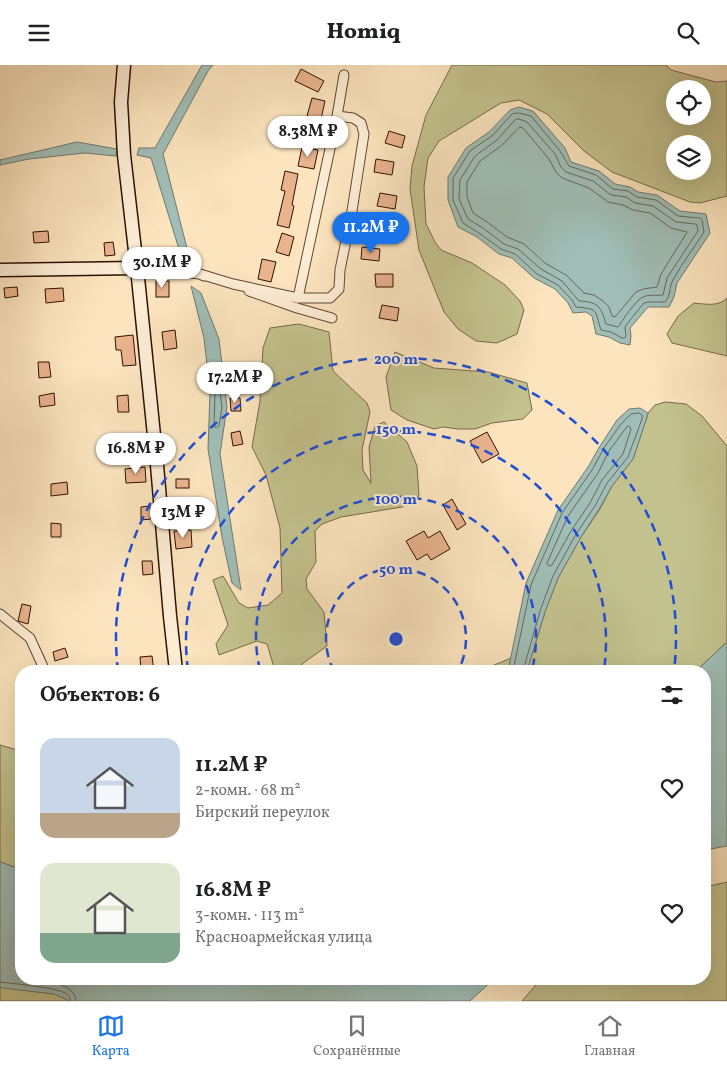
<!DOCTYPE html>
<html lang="ru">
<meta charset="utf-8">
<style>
body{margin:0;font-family:Vollkorn,serif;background:#f6f6f6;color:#202124;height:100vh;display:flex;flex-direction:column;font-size:19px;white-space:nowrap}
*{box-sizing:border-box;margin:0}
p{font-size:16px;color:#757577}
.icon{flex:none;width:28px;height:28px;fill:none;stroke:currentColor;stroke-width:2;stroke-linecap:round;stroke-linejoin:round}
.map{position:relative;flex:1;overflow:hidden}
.details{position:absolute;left:15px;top:600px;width:696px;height:320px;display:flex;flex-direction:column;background:#fff;border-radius:20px;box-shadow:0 5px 20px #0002}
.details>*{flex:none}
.controls{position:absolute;left:666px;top:15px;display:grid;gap:10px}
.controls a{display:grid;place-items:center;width:45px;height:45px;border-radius:50%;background:#fff;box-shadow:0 5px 20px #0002;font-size:25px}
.price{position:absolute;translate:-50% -42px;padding:0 11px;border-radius:18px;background:#fff;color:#222;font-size:16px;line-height:32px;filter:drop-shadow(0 1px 2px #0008)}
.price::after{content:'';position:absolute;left:50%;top:30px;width:15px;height:11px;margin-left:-8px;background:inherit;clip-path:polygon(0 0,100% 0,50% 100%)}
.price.selected{background:#1a73e8;color:#fff}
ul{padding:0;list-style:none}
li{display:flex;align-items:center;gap:15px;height:125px;padding:0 25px}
li span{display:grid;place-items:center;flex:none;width:140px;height:100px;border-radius:15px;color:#555}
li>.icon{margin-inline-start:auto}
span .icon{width:60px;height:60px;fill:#fffc;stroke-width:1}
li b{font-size:21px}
h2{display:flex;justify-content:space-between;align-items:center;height:60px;padding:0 25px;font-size:21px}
header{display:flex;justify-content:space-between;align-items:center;height:65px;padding:0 25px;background:#fff;font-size:22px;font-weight:800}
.tab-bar{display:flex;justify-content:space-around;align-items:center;height:70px;border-top:1px solid #e0e0e0;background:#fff;font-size:14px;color:#757577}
.tab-bar a{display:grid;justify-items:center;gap:2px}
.tab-bar .selected{color:#1a73e8}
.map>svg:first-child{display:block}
.green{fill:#c3c28e;stroke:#796948;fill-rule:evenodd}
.water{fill:#a0beb7;stroke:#73786f}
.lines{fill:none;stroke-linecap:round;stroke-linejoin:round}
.shore{stroke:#68675d;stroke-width:1}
.building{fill:#e9b38d;stroke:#2f1003}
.street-casing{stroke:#624532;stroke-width:11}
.secondary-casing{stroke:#2f1003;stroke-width:15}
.street{stroke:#fcedd5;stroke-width:9}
.secondary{stroke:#fcedd5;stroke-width:12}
.ring{fill:none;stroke:#1d4ed8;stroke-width:2.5;stroke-dasharray:9 6}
.centre{fill:#1d4ed8;stroke:#fcedd5;stroke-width:2.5}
.ring-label{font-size:15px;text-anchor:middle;font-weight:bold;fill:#1d4ed8;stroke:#fcedd5;stroke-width:4;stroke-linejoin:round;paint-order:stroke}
</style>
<header><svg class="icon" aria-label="menu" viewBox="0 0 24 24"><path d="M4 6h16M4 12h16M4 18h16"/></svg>Homiq<svg class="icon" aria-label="search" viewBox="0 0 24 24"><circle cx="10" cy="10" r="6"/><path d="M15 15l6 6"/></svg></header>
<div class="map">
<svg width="727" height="936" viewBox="0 0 727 936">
<rect width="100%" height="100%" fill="#fbe4be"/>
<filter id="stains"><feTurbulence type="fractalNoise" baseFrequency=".004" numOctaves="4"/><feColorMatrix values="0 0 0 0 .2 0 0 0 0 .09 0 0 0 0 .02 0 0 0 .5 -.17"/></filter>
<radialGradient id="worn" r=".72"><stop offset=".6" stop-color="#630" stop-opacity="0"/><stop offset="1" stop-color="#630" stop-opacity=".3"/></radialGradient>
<!-- green -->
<g class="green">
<path d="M452,0H666L671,5L716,17L727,16V131L700,138L690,137L612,107L584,86L547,49L519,35L501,38L439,76L428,93L424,122L426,159L435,177L441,185L472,198L505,220L520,236L524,245L517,269L497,278L476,276L458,264L444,247L419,185L410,124L412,101L426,50ZM675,24H702V51H675ZM675,79H702V106H675Z"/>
<path d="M727,233V291L672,278L667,269L678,251L694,238C705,239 719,242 727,233Z"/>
<path d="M299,259L329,267L333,306L367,338L370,347L362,385L363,405L371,418L369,382L375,361L384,357L407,377L417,401L419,431L402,442L341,452L322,459L315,466L316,497L306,514L307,524L324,547L327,581L302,599L300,606H275L267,579L257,576L219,590L216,579L228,560L213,515L223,511L239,538L248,543L268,540L282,528L280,463L266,410L252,382L260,336L263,283L270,263Z"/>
<path d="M395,287L434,303L488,307L527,318L532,345L523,354L492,358L475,364H458L443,362L434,364L407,355L391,345L386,312Z"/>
<path d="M665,337L686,339L702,351L727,381V577L696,606H527L545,547L558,513L581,472L600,444L612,421L633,394L646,355L648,348L655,340Z"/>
<path d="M511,593L508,606H485L492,601Z"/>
<path d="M0,680L21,686V803H17L0,797Z"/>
<path d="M727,817V936H522L541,914H705V822Z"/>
<path d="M0,922L54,929L70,936H0Z"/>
</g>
<!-- water -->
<g class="water">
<path d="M202,0H213L208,6L163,89L191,199L182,194L151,93L137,90L139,83H155Z"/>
<path d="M519,42L533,46L565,83L571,97L599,106L615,119L630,122L638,127L657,130L680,146L706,149L710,168L677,218L674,232L669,242H648L630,263L631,271L630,280L620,278L609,272L596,269L592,251L586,247L573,248L568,238L555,224L534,213L512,193L499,189L477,172L458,162L448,135V112L466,83L489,67L510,45Z"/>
<path d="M77,77L117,84L116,91L85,88L29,94L0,100V95Z"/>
<path d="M191,221L201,228L219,274L227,342L220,389L241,525L232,518L222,472L208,384L210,327L204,273Z"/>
<path d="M640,343L648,348L646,355L633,394L612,421L599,444L581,472L558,513L545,547L527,606H508L526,518L558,445L588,402L600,381L617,355L629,344Z"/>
<path d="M727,577V781L705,785V606H696Z"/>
<path d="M0,797L17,803H21V914H494L470,936H70L54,929L3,923L0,922Z"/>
</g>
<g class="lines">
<!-- shore -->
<g class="shore">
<path d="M519,48L531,51L560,86L569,101L596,110L613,124L628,126L637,132L656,135L678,151L700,153L702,155L704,167C694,183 682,198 673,215C669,222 671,230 665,237H648L644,238L626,260L625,263L626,271L625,273H622L611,267L601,265C594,245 600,244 576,242L572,235L558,220L537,209L515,189L501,184L479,168L463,158L453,135V113L470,86L493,70L512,49Z"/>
<path d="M519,54L527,57L555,89L561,102L566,107L593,116L611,130L626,132L635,138L653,141L676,157L695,159L697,160L698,166L667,213L663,230C657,231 649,229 643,232C636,235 622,256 618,262L606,259C601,242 599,237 579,236L562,216L541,204L518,184L504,179L483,163L468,154L459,134L460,115L475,91L497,75L515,55Z"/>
<path d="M520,62L523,63L549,94L556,107L562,113L589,123L608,137L623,140L633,145L650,148L671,163L687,167L686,169L661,209L657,222L643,224L636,227L615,252L612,251L609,242L603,236L594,230L584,228L566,210L545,198L524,179L507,172L487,157L473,148L467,132V117L480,96L501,81Z"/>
<path d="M218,326L220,328L222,342L219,361L216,363L214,360L215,329Z"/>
<path d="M628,361L630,362L631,364L623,389L602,415L590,438L571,466L552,500L549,501L547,498L568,451L598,408L609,386Z"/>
<path d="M513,606L531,520L562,448L592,405L604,383L621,359L631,349L639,348L642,350V354L628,392L607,418L595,441L576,469L553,511L540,546L523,606"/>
<path d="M21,914C37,916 75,915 76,936"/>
<path d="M0,917C15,919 56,922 67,929C70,932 70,932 70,936"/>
</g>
</g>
<!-- building -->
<g class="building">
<path d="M301,4L324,16L318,27L295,16Z"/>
<path d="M312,33L325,36L321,54L307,51Z"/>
<path d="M291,52L304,56L299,72L287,68Z"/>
<path d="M389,66L405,71L402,83L385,78Z"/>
<path d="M302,82L318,85L314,104L298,101Z"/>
<path d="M376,94L394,97L392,110L374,107Z"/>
<path d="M285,106L298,109L292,140L294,141L289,163L277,160L285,126L281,125Z"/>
<path d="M380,128L397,131L395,144L377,141Z"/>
<path d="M362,155L379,158L377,170L360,167Z"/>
<path d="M48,166L49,177L34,178L33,167Z"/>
<path d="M282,168L294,172L289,191L276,187Z"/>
<path d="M113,177L115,190L105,191L104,178Z"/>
<path d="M362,182L380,184L379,196L361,194Z"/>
<path d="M262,194L276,197L271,217L258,214Z"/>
<path d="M375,209H393V222H376Z"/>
<rect x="156" y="216" width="13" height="16"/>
<path d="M17,222L18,231L5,233L4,223Z"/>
<path d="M63,223L64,236L46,238L45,224Z"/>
<path d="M382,240L399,243L397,256L379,253Z"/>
<path d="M175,265L177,283L164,285L162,267Z"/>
<path d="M133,270L136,300L123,301L121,285H116L115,272Z"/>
<path d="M38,297H49L51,312L39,313Z"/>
<path d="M54,328L55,340L40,342L39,331Z"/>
<path d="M128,330L129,347H118L117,331Z"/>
<path d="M230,333H240L241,346H231Z"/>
<path d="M240,366L243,379L233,381L231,368Z"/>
<path d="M487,367L499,389L482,398L470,376Z"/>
<path d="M145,402L146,417L126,418L125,404Z"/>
<rect x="176" y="414" width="13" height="9"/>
<path d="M67,417L68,429L51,431V419Z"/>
<path d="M452,434L466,459L457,465L443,440Z"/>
<path d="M150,441L151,454L141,455V442Z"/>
<path d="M51,458L61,459V472H51Z"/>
<path d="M191,465L192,482L176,484L174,466Z"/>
<path d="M424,466L428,473L440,466L450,484L431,495L427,489L417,495L406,476Z"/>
<path d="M142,496H152L153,509L143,510Z"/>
<path d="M22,539L31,541L28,559L18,556Z"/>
<path d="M65,583L68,592L55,596L53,587Z"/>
<path d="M152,591L154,606H141L140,592Z"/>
</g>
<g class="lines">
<defs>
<g id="street">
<path d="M137,203L200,209L204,211"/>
<path d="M200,209L233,219L298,233L337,51L344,10"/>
<path d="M249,226L297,243L332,253"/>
<path d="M298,233H330L339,224L340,205L352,146L364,69L361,58L353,53L337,51"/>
<path d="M0,549L30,573L45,606"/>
</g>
<g id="secondary">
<path d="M124,0L121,37L124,90L137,203L157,400L170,551L176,606"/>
<path d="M0,205L137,203"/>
</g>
</defs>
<!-- street casing -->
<use href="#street" class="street-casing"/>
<!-- secondary casing -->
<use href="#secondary" class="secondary-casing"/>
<!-- street -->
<use href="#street" class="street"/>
<!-- secondary -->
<use href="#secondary" class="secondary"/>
</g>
<!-- distance rings -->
<g class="ring">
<path d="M334 606A70 70 0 1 1 458 606"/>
<path d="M260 605A140 140 0 1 1 532 605"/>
<path d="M188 605A210 210 0 1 1 604 605"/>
<path d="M118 606A280 280 0 1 1 674 606"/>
</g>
<circle cx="396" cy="574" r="8" class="centre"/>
<g class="ring-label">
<text x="396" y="299">200 m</text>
<text x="396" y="369">150 m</text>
<text x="396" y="439">100 m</text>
<text x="396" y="509">50 m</text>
</g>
<rect width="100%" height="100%" filter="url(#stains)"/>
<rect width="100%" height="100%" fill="url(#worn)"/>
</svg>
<div class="controls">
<a><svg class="icon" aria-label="locate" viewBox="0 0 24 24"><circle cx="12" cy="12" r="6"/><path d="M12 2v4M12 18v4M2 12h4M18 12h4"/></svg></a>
<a><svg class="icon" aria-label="layers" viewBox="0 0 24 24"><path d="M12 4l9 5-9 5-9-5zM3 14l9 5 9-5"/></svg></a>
</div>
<b class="price" style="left:308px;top:93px">8.38M ₽</b>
<b class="price selected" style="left:371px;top:189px">11.2M ₽</b>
<b class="price" style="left:162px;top:224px">30.1M ₽</b>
<b class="price" style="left:235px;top:339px">17.2M ₽</b>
<b class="price" style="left:136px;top:410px">16.8M ₽</b>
<b class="price" style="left:183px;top:474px">13M ₽</b>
<section class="details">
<h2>Объектов: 6<svg class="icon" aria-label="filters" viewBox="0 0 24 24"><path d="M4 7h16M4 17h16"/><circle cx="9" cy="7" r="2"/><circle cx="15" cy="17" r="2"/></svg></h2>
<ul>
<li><span style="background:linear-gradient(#c9d6e8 75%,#b9a48a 0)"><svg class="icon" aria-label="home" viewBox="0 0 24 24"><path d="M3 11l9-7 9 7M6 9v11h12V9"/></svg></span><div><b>11.2M ₽</b><p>2-комн. · 68 m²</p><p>Бирский переулок</p></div><svg class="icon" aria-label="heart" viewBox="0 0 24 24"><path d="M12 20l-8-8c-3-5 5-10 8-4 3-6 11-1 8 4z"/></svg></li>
<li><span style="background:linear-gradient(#dfe7d0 70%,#7fa58c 0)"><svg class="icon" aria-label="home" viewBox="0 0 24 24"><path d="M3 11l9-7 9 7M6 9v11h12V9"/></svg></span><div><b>16.8M ₽</b><p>3-комн. · 113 m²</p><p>Красноармейская улица</p></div><svg class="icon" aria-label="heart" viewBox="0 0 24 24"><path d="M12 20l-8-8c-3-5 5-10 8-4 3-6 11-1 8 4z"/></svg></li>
</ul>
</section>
</div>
<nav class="tab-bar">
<a class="selected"><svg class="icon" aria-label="map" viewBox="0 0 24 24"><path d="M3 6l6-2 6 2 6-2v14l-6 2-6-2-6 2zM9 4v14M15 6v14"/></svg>Карта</a>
<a><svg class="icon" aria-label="saved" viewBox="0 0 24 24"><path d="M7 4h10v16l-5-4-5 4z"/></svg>Сохранённые</a>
<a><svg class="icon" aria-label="home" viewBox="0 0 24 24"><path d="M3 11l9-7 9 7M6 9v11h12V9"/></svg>Главная</a>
</nav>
